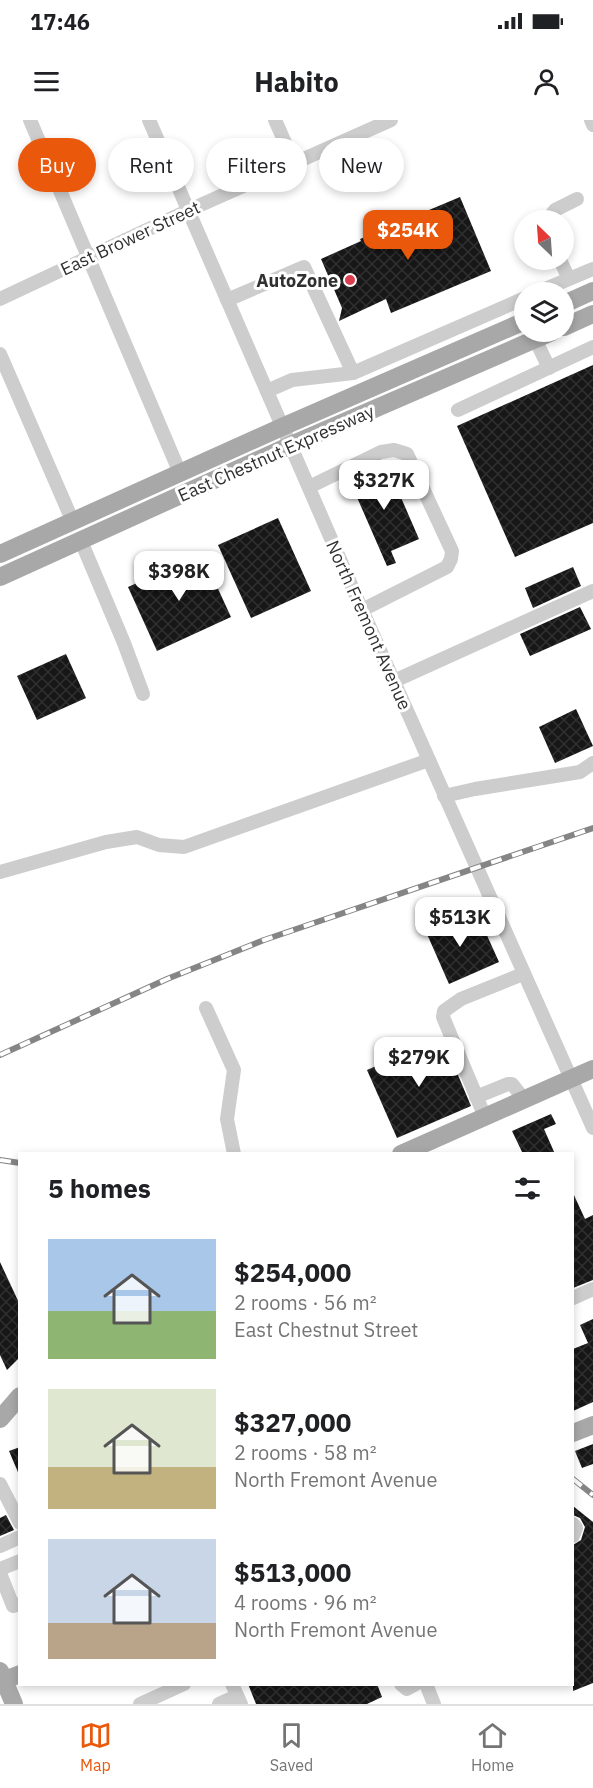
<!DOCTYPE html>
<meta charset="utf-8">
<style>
body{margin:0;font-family:"IBM Plex Sans",sans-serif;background:#f2f2f2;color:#202124;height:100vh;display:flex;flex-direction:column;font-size:22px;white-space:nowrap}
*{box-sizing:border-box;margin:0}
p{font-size:20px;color:#757577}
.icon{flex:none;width:33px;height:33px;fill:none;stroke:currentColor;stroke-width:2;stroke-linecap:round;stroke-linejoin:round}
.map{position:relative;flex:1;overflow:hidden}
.sheet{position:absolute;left:18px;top:1032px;width:556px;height:534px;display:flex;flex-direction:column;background:#fff;border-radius:0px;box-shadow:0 3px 9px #0003}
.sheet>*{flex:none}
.top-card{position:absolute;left:18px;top:18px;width:558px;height:54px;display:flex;gap:12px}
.needle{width:39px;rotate:335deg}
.tools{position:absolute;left:514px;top:90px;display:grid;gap:12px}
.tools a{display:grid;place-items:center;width:60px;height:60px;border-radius:50%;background:#fff;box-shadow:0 3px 9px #0003;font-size:30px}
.price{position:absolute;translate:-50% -51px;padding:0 14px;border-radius:12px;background:#fff;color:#222;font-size:20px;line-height:39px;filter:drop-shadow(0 2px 3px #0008)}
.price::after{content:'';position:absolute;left:50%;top:36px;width:18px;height:14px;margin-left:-9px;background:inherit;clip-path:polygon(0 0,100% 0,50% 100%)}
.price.selected{background:#ea580c;color:#fff}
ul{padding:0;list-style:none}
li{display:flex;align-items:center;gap:18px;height:150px;padding:0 30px}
li span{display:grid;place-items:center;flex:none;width:168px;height:120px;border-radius:0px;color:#555}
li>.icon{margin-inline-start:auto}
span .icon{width:72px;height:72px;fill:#fffc;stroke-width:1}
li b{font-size:26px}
h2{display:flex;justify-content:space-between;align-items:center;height:72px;padding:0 30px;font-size:26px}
.pill{padding:0 21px;border-radius:27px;background:#fff;box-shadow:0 3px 9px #0003;font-size:21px;line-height:54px}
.pill.selected{background:#ea580c;color:#fff}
.status{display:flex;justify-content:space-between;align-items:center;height:42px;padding:0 30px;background:#fff;direction:ltr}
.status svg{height:16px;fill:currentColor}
header{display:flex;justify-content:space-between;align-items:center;height:78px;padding:0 30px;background:#fff;font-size:27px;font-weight:800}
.tabs{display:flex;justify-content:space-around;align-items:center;height:84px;border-top:2px solid #e0e0e0;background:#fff;font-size:16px;color:#757577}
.tabs a{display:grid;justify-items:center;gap:3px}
.tabs .selected{color:#ea580c}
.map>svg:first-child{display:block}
.building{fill:url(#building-cross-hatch)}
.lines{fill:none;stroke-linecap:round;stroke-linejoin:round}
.minor{stroke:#cdcdcd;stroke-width:14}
.major{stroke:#a8a8a8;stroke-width:18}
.rail-casing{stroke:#858585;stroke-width:6}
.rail{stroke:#fff;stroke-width:4;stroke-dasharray:11;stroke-linecap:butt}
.poi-dot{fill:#db3d50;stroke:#fff;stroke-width:2}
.labels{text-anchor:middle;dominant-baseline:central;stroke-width:6;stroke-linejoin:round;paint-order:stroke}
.street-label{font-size:18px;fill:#303030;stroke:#fff}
.poi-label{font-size:18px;font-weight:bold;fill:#303030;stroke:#fff;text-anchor:end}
</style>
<div class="status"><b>17:46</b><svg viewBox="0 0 49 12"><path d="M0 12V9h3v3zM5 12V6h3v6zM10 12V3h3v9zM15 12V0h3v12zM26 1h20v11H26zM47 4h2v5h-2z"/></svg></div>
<header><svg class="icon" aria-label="menu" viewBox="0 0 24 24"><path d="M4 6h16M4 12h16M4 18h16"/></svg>Habito<svg class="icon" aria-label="person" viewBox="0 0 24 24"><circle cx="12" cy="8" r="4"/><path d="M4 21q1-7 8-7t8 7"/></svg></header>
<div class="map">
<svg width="593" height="1584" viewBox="0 0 593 1584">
<defs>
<pattern id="building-cross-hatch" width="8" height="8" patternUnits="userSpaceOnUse" patternTransform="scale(1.5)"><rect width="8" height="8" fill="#171717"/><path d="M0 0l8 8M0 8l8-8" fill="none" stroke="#303030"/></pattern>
</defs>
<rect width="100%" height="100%" fill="#fff"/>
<!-- building -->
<g class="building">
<path d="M460,77L491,151L391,193L386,179L339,201L342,188L321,139L361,121L360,119Z"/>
<path d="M593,245V403L515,437L457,306Z"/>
<path d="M386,343L419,419L391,431L396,443L387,446L349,359Z"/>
<path d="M278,398L311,471L251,498L218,425Z"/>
<path d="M202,434L231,497L157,531L128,467Z"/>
<path d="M573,447L581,466L533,488L525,468Z"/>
<path d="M580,487L591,509L530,536L520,514Z"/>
<path d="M66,534L86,578L37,600L17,556Z"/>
<path d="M576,589L593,626L555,643L539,607Z"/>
<path d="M448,794L457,814L481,802L499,842L449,864L423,805Z"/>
<path d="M442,917L471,986L397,1018L367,950Z"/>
<path d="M551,994L556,1004L544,1009L555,1034H523L512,1011Z"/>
<path d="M573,1073L585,1099L593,1095V1160L573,1168Z"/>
<path d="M0,1142L20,1185V1237L7,1250L0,1235Z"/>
<path d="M593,1199V1282L573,1291V1229L588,1223L580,1205Z"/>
<path d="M593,1324V1344L582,1348L575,1331Z"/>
<path d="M20,1327V1357L9,1331Z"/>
<path d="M573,1386L593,1402V1563L573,1571V1425L581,1420L585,1407L580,1398L573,1395Z"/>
<path d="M6,1395L14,1410L0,1416V1398Z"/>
<path d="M248,1564H377L382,1577L367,1584H256Z"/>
</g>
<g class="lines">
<!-- minor -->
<g class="minor">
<path d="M30,0L180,353"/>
<path d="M149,0L359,483L593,1008"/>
<path d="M275,0L294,43"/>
<path d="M591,0L593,5"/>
<path d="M547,100L555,90L577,79"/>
<path d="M560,140L569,159"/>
<path d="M538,172L593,149"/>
<path d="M0,179L187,91L391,0"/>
<path d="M227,180L304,147L353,253"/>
<path d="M535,219L549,248"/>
<path d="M0,234L73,402"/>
<path d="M267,271L292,260L353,253L525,178"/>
<path d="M458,290L593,227"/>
<path d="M309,367L381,332L394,330L407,334L452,431L451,439L447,447L362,490"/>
<path d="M81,421L124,523L143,574"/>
<path d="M394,561L593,471"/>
<path d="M444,676L475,669L580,652L593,643"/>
<path d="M0,752L106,722L137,717L159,725L184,727L429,640"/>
<path d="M206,888L234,950L227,999L234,1034"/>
<path d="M476,977L508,964H512L524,979"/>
<path d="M485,997L443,897L444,891L461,879L523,854"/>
<path d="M573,1178L593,1169"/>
<path d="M0,1364L20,1403"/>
<path d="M573,1404L576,1408L573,1416"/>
<path d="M0,1426L20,1417"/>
<path d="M0,1449L20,1441"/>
<path d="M0,1453L13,1486L20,1484"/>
<path d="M232,1564L241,1584"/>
<path d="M401,1564L407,1569L416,1564"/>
<path d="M426,1564L434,1584"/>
<path d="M140,1584L184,1564"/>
<path d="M219,1584L237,1576"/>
</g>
<!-- major -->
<g class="major">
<path d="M564,184L593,171"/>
<path d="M564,207L593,194"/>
<path d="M0,434L282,307L525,201"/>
<path d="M0,457L291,325L552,212"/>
<path d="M401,1034L593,949"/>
<path d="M0,1299L20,1276"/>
<path d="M573,1313L593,1305"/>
<path d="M0,1551L14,1584"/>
<path d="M0,1562L20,1554"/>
</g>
<defs>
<g id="rail">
<path d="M0,935L167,859L264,820L593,708"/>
<path d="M0,1040L20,1043"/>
<path d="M573,1359L593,1375"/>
</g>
</defs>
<!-- rail casing -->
<use href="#rail" class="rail-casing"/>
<!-- rail -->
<use href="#rail" class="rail"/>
</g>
<!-- markers -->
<circle class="poi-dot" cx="350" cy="160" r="6"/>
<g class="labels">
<!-- street labels -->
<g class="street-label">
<text transform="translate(130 118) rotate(-25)">East Brower Street</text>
<text transform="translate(276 333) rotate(-24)">East Chestnut Expressway</text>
<text transform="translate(369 505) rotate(66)">North Fremont Avenue</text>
</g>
<!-- poi labels -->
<g class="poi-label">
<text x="338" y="160">AutoZone</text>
</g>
</g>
</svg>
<div class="tools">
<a><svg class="needle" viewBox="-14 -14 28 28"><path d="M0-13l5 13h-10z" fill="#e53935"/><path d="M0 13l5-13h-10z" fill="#757577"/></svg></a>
<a><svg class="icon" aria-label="layers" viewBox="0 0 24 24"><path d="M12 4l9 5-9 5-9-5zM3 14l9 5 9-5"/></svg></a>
</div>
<b class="price selected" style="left:408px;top:141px">$254K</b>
<b class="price" style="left:384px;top:391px">$327K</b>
<b class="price" style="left:179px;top:482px">$398K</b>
<b class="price" style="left:460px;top:828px">$513K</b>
<b class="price" style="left:419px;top:968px">$279K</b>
<div class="top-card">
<a class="pill selected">Buy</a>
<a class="pill">Rent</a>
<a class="pill">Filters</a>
<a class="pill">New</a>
</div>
<section class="sheet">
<h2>5 homes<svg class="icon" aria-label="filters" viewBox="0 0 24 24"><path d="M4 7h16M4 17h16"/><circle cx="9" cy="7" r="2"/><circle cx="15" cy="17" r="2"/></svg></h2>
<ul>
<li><span style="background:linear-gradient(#a9c7e8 60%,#8fb573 0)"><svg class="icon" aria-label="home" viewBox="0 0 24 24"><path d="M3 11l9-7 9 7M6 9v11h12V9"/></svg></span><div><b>$254,000</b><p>2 rooms · 56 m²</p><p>East Chestnut Street</p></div></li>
<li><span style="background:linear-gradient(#dfe7d0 65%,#c2b280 0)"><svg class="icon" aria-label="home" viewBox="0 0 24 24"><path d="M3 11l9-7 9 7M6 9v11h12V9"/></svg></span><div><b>$327,000</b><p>2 rooms · 58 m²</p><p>North Fremont Avenue</p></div></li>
<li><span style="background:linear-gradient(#c9d6e8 70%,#b9a48a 0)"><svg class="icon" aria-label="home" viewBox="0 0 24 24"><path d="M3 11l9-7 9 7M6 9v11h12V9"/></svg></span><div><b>$513,000</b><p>4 rooms · 96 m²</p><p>North Fremont Avenue</p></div></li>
</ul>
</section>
</div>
<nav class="tabs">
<a class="selected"><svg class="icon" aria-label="map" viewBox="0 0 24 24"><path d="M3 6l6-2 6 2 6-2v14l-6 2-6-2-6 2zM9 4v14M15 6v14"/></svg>Map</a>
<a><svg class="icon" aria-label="saved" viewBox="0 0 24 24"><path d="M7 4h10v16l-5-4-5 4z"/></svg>Saved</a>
<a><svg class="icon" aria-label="home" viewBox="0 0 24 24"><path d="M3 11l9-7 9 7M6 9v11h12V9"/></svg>Home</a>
</nav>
